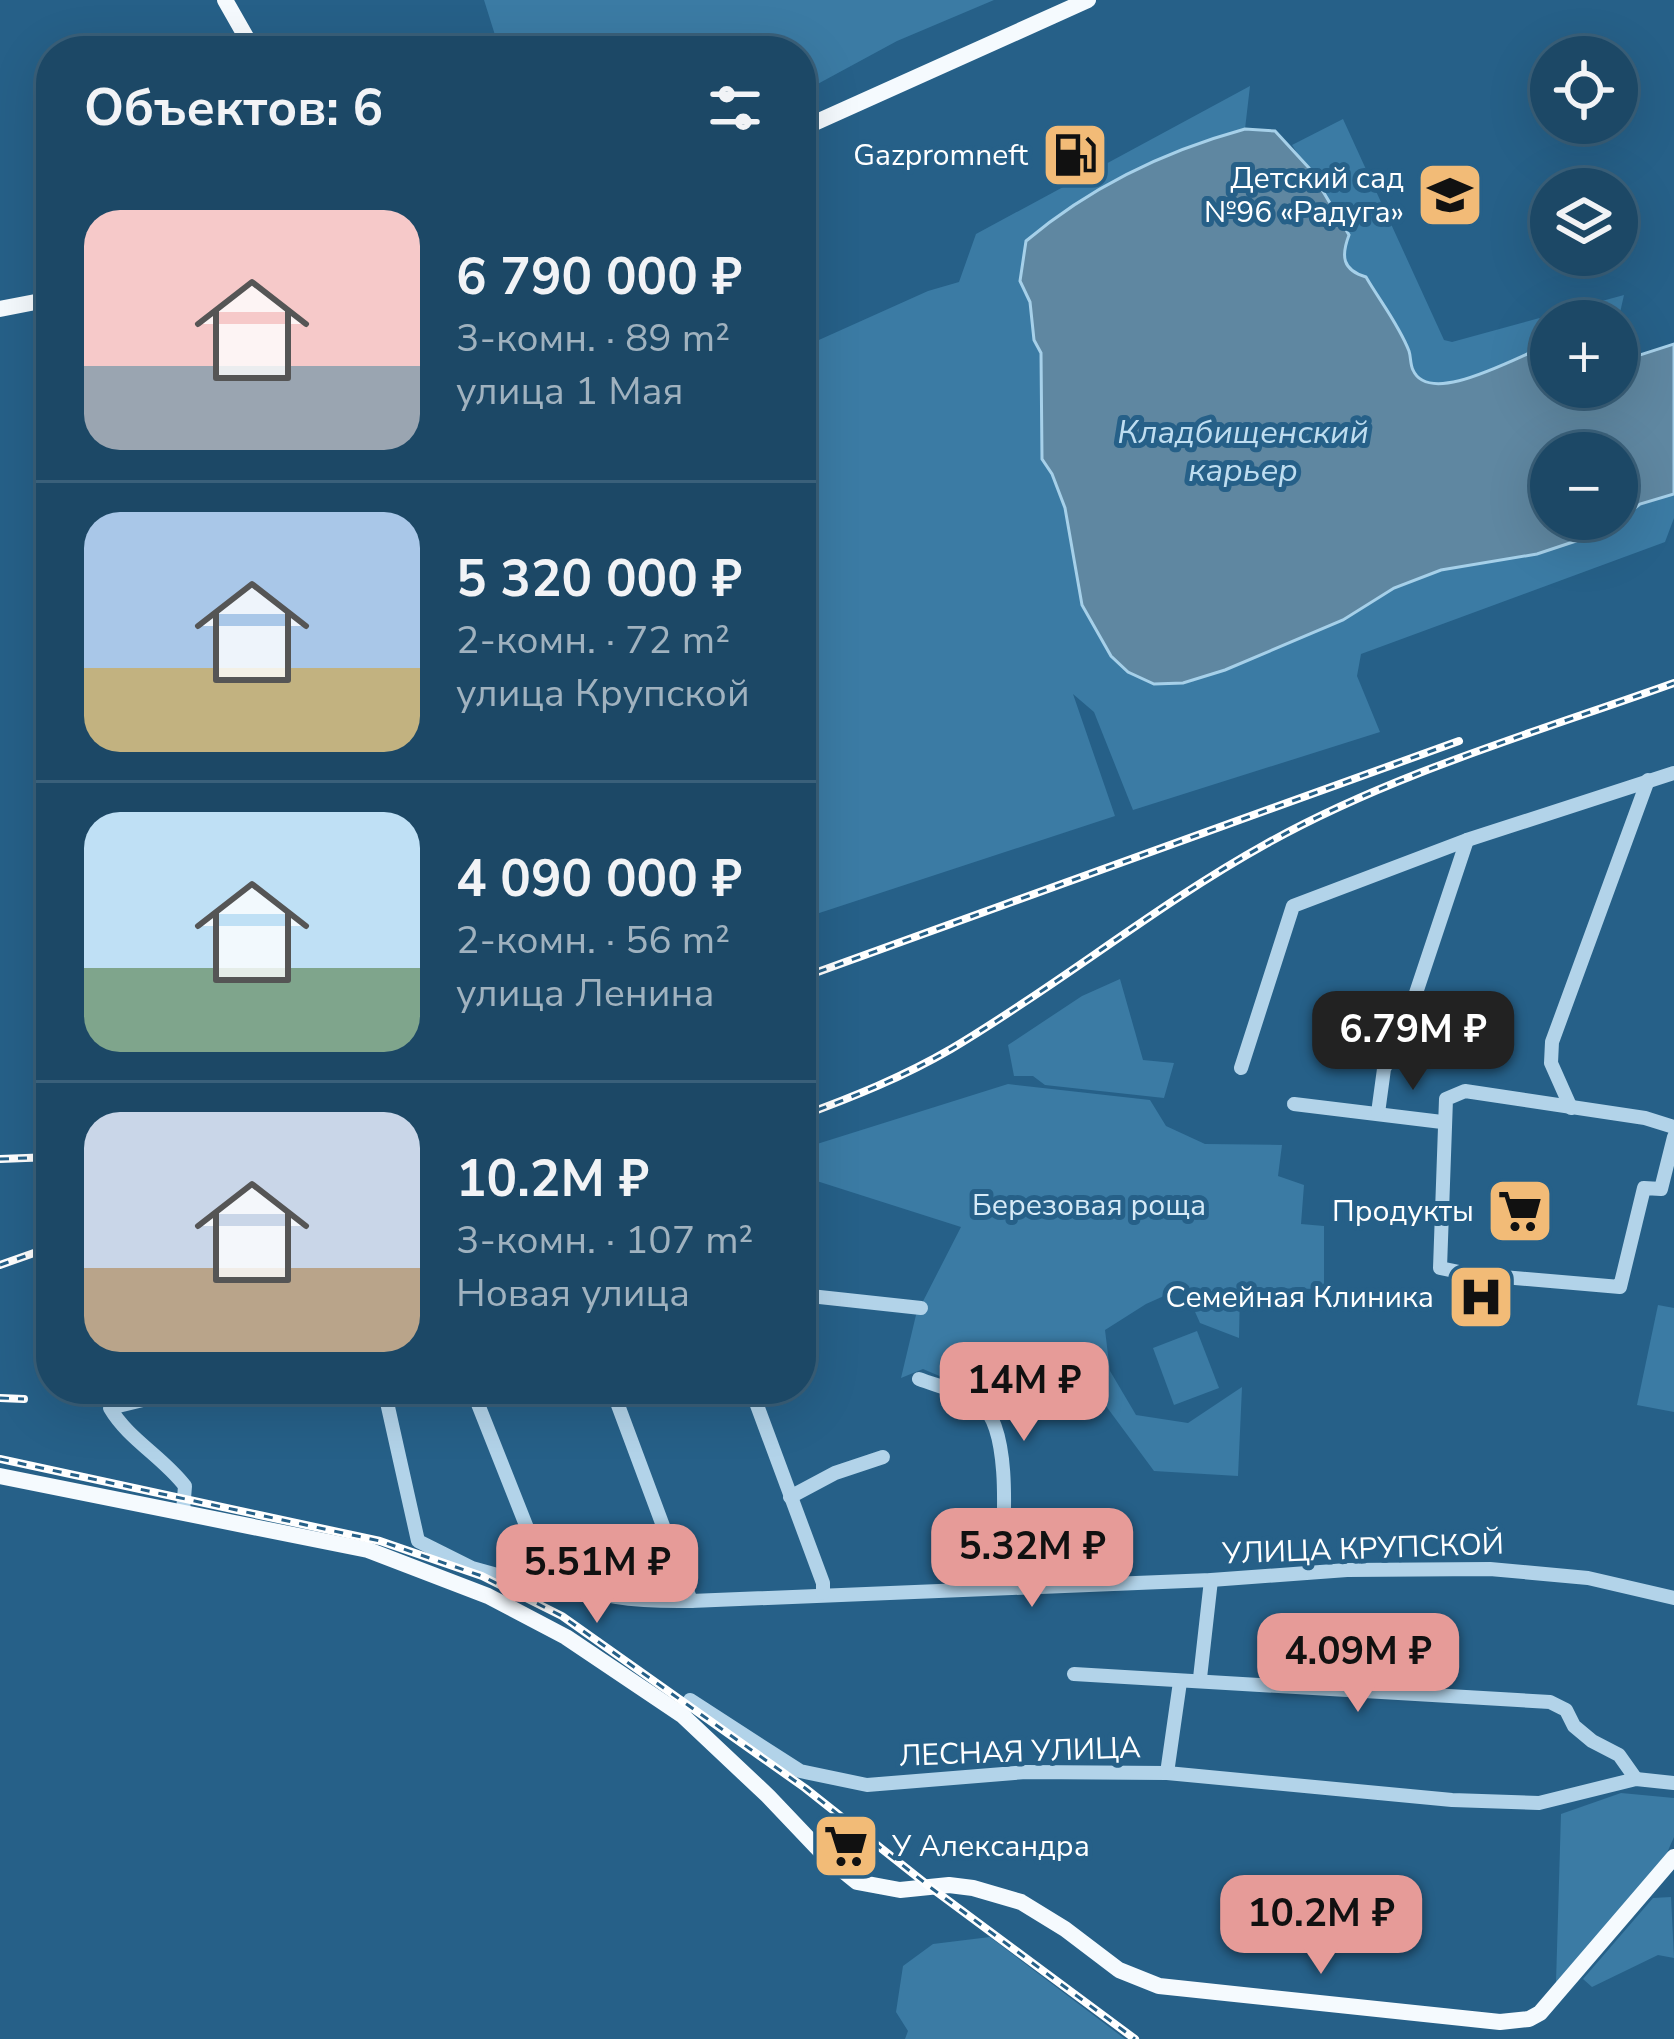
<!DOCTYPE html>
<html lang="ru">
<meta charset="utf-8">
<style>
body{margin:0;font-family:"Nunito Sans",sans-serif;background:#254f6c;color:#f1f3f6;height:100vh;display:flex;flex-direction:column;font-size:45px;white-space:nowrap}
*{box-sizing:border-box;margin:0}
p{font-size:39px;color:#a0b2bf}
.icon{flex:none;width:66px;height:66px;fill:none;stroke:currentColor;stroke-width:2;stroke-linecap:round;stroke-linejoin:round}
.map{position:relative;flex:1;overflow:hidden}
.drawer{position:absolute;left:36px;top:36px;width:780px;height:1368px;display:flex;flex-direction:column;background:#1c4866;border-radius:48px;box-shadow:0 12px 48px #0002,0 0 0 3px #3a607a}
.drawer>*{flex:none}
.controls{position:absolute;left:1530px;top:36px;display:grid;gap:24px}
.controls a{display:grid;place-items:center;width:108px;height:108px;border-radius:50%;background:#1c4866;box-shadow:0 12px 48px #0002,0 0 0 3px #3a607a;font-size:60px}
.price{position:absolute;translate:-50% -102px;padding:0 27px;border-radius:24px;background:#e69b98;color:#111;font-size:39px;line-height:78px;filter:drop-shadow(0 3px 6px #0008)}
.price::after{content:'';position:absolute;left:50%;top:72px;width:36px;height:27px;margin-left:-18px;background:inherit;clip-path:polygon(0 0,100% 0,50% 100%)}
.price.on{background:#222;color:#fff}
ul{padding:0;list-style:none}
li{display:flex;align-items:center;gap:36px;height:300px;padding:0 48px}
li+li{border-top:3px solid #3a607a}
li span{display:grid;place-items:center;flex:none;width:336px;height:240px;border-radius:36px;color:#555}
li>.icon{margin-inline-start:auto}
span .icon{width:144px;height:144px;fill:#fffc;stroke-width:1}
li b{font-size:51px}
h2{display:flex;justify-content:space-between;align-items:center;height:144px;padding:0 48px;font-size:51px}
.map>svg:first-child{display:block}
.green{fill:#3b7ba4}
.water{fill:#5f87a1;stroke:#a6d0e9;stroke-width:3;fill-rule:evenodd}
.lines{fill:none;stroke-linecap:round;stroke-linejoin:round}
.minor{stroke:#b2d3e9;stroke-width:14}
.major{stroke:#f5fafe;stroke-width:16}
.rail-casing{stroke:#fff;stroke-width:8}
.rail{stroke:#266088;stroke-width:3;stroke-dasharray:9;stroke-linecap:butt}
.labels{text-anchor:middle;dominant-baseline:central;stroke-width:10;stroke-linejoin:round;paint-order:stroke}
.poi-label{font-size:30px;fill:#fff;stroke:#266088;text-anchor:end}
.park-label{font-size:30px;fill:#d6eaf7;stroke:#266088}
.street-label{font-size:30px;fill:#fff;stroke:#266088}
.water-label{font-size:33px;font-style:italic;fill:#beddf0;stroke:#266088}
</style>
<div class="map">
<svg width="1674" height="2039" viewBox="0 0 1674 2039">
<rect width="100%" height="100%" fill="#266088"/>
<!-- green -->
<g class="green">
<path d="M484,0H994L897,41L801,93V51H500Z"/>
<path d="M1250,86L1245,129C1165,151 1090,187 1026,241L1020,281L1030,302L1034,340L1041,352L1042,459L1052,474L1065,508L1082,605L1111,656L1128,672L1225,670L1343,620L1394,588L1441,570L1537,554L1576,541L1615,524L1640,504L1674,494V518L1665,542L1361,654L1357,676L1380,732L1133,810L1094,712L1073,694L1115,816L801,919V348L928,291L959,282L976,234Z"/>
<path d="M1343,119L1444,340L1452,342L1624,295L1617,326V321H1551V344C1524,355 1430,407 1413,370C1410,364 1411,357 1409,351C1399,325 1381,301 1366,277C1342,270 1341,256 1349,235L1292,145Z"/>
<path d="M1120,979L1143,1060L1174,1063L1164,1098L1045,1085L1033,1076H1014L1008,1045L1082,996Z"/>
<path d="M1008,1084L1150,1100L1166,1126L1205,1144L1282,1145L1278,1176L1304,1185L1301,1224L1324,1226V1289L1240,1288L1239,1338L1200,1323L1184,1287L1146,1304L1105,1330L1110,1371L1136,1415L1188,1423L1242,1387L1238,1476L1154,1471L1106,1406L1038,1418L923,1369L901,1378L916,1315L961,1227L801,1176V1149Z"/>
<path d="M1658,1305L1674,1308V1412L1637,1405Z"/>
<path d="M1197,1331L1219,1388L1174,1405L1153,1348Z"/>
<path d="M1621,1793L1674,1798V1837L1662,1864L1556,1983L1561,1814Z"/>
<path d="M1671,1897L1674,1958L1658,1955L1592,1987L1583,1979L1653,1898Z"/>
<path d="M990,1937L1125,2039H905L908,2031L896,2012L903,1966L933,1944Z"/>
</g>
<!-- water -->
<path class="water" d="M1245,129L1275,131L1309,168L1349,235C1341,256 1342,270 1366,277C1380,301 1399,325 1409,351C1411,357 1410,364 1413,370C1430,409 1523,353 1551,344V387H1617V347L1637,356L1674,344V494L1640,504L1615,524L1576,541L1537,554L1441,570L1394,588L1343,620L1225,670L1183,683L1154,684L1128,672L1111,656L1082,605L1065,508L1052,474L1042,459L1041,353L1034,340L1030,302L1020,281L1026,241C1090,187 1165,151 1245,129ZM1551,453H1617V519H1551Z"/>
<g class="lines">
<!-- minor -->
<g class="minor">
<path d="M1241,1068L1293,906L1467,840L1674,773"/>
<path d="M1294,1104L1442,1122"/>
<path d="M1571,1108L1551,1063L1552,1042L1648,780"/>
<path d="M1378,1113L1384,1069L1401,1038L1467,840"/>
<path d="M1674,1127L1645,1118L1465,1091L1446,1099L1440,1268L1469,1274L1620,1287L1644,1188L1661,1189L1674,1137"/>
<path d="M801,1295L921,1308"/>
<path d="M919,1379C937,1386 964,1392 980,1404C1015,1429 1002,1545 1001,1586"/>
<path d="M384,1389L418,1541L472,1568L533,1585L542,1577C599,1597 630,1602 691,1601L1211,1580L1347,1570L1490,1569L1588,1578L1674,1598"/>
<path d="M472,1389L539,1558L542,1577"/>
<path d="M612,1389L691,1601"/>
<path d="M751,1389L823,1583V1593"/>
<path d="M790,1497L835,1473L883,1457"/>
<path d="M183,1511L185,1486C163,1457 128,1439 110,1408L188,1389"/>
<path d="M1074,1674L1550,1702L1566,1710L1574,1726L1592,1741L1619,1755L1636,1779"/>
<path d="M1200,1678L1211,1580"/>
<path d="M682,1715L690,1700L800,1771L867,1785L1026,1772L1167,1773L1452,1800L1539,1803L1636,1779L1674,1783"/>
<path d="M1167,1773L1180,1682"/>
</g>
<!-- major -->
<g class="major">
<path d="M225,0L254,51"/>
<path d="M801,129L1088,0"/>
<path d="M0,309L51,299"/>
<path d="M0,1476L368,1550L488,1596L566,1637L682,1715L768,1796L826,1857L857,1882L900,1890L949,1885L973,1888L1021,1902L1065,1929L1119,1970L1159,1986L1500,2022L1529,2019L1540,2013L1674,1857"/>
</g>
<defs>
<g id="rail">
<path d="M801,978L1459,741"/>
<path d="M801,1116C853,1097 903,1077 951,1049C1059,985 1156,905 1266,844C1393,773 1537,732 1674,683"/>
<path d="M0,1159L51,1157"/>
<path d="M0,1265L51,1247"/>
<path d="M0,1398L24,1399"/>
<path d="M0,1459L380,1541L482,1576L562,1616L805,1788L930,1887L1135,2039"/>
</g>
</defs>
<!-- rail casing -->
<use href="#rail" class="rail-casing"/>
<!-- rail -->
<use href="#rail" class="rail"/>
</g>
<!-- icons -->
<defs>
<symbol id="fuel-square" viewBox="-11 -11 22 22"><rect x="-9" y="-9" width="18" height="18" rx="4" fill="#f2bb77" stroke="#266088"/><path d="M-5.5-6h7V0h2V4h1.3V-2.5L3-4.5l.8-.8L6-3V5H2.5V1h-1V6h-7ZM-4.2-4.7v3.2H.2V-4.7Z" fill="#111"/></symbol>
<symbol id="school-square" viewBox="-11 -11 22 22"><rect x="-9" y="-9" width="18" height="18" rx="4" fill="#f2bb77" stroke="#266088"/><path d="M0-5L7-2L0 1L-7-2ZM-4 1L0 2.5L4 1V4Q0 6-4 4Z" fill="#111"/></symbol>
<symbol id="supermarket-square" viewBox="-11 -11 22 22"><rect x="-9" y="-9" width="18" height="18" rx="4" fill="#f2bb77" stroke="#266088"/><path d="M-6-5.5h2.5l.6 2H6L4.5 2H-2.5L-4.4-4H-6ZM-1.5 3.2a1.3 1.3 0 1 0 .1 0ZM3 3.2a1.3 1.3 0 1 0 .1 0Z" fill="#111"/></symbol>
<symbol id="hospital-square" viewBox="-11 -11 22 22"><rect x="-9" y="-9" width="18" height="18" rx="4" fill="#f2bb77" stroke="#266088"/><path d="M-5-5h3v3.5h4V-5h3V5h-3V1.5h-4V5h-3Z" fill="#111"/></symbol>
</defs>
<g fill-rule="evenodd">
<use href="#fuel-square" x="1037" y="117" width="76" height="76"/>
<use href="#school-square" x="1412" y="157" width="76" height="76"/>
<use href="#supermarket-square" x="1482" y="1173" width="76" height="76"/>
<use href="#hospital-square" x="1443" y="1259" width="76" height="76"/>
<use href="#supermarket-square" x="808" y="1808" width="76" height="76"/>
</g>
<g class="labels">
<!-- poi labels -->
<g class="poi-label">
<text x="1028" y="155">Gazpromneft</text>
<text x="1404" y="178">Детский сад<tspan x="1404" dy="34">№96 «Радуга»</tspan></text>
<text x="1474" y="1211">Продукты</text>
<text x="1434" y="1297">Семейная Клиника</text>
<text x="892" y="1846" text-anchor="start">У Александра</text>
</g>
<!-- park labels -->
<g class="park-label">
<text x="1089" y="1205">Березовая роща</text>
</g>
<!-- street labels -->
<g class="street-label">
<text transform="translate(1363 1549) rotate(-2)">УЛИЦА КРУПСКОЙ</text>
<text transform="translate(1020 1752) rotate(-2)">ЛЕСНАЯ УЛИЦА</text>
</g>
<!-- water labels -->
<g class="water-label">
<text x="1243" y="432">Кладбищенский<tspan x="1243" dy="38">карьер</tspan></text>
</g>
</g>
</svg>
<div class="controls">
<a><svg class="icon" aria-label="locate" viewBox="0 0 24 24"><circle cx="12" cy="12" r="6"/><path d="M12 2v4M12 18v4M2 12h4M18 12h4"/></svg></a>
<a><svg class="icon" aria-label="layers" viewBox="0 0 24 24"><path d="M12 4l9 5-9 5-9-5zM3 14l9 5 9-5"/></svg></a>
<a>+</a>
<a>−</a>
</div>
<b class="price on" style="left:1413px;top:1093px">6.79M ₽</b>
<b class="price" style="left:1024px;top:1444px">14M ₽</b>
<b class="price" style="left:1032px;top:1610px">5.32M ₽</b>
<b class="price" style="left:597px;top:1626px">5.51M ₽</b>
<b class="price" style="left:1358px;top:1715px">4.09M ₽</b>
<b class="price" style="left:1321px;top:1977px">10.2M ₽</b>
<section class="drawer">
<h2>Объектов: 6<svg class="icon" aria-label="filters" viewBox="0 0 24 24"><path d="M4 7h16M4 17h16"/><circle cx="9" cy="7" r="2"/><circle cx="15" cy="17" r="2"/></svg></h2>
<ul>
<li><span style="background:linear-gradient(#f6c9c9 65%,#9aa5b1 0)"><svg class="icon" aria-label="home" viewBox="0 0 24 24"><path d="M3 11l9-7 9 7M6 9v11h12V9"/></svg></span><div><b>6 790 000 ₽</b><p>3-комн. · 89 m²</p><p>улица 1 Мая</p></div></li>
<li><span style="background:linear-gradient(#a9c7e8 65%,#c2b280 0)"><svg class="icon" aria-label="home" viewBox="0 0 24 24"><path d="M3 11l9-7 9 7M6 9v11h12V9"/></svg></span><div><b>5 320 000 ₽</b><p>2-комн. · 72 m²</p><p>улица Крупской</p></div></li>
<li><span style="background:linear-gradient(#bfe0f5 65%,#7fa58c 0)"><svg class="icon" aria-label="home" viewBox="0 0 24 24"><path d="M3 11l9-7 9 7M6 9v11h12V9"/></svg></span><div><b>4 090 000 ₽</b><p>2-комн. · 56 m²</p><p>улица Ленина</p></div></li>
<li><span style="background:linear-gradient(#c9d6e8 65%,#b9a48a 0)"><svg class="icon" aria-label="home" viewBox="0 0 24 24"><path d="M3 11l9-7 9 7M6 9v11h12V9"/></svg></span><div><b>10.2M ₽</b><p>3-комн. · 107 m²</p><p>Новая улица</p></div></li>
</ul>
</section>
</div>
